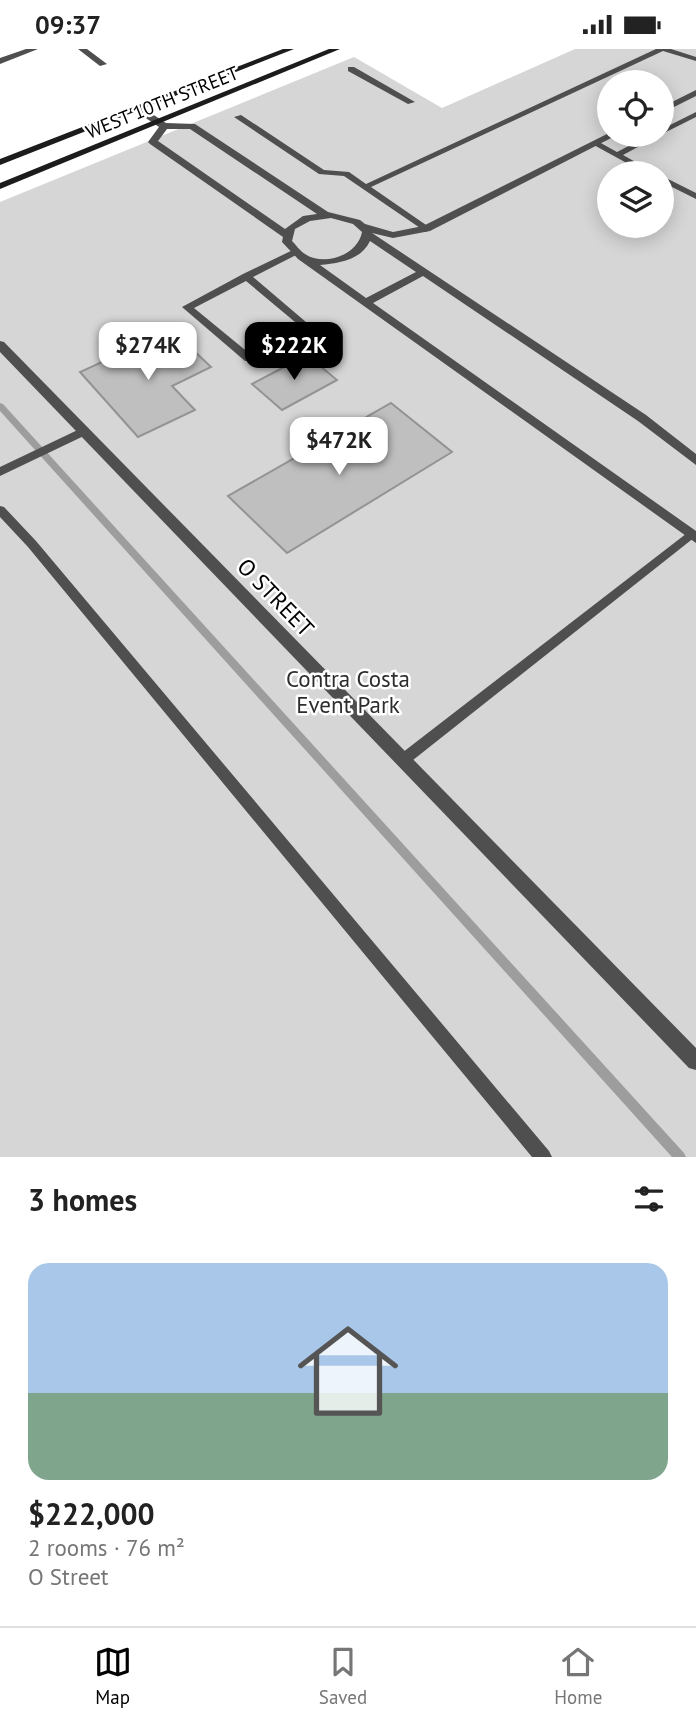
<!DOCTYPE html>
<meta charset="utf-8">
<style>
body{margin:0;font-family:"PT Sans",sans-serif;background:#f2f2f2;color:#222;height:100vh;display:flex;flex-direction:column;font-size:26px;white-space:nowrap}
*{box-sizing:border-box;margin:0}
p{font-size:23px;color:#767676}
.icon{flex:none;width:38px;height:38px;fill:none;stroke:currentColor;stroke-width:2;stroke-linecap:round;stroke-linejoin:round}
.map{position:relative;height:1108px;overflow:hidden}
.sheet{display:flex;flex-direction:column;background:#fff;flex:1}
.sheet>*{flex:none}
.tools{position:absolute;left:597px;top:21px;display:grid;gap:14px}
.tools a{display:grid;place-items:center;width:77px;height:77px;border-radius:50%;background:#fff;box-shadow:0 4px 18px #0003;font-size:35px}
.price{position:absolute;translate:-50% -60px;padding:0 16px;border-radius:14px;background:#fff;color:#222;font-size:23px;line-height:46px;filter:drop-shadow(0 2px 4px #0008)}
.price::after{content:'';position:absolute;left:50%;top:42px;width:21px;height:16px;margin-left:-10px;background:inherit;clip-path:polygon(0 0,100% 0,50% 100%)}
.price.on{background:#000;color:#fff}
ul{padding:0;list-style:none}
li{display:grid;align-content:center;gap:14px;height:371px;padding:0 28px}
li+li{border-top:2px solid #e0e0e0}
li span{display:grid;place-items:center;height:217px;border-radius:21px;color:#555}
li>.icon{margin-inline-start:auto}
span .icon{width:126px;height:126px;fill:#fffc;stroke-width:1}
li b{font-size:30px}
h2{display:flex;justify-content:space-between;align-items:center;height:84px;padding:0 28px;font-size:30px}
.status{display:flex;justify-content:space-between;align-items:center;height:49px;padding:0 35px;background:#fff;direction:ltr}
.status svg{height:19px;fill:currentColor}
.tabs{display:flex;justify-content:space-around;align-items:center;height:98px;border-top:2px solid #e0e0e0;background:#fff;font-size:19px;color:#767676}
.tabs a{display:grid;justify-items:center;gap:4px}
.tabs .on{color:#000}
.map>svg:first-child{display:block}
.green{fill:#d6d6d6;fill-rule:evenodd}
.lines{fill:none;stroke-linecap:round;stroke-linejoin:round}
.stream{fill:#9d9d9d;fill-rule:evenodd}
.building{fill:#bfbfbf;stroke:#939393;stroke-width:2}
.lane{fill:#4f4f4f;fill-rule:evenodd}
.street{fill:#4f4f4f;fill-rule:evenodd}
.secondary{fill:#1c1c1c;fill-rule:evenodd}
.labels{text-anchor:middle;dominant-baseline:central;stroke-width:5;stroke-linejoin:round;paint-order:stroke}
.far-street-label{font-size:19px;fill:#000;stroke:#fff}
.street-label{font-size:23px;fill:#000;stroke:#fff}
.park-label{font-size:23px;fill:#2d2d2d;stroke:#fff}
</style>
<div class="status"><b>09:37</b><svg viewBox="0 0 49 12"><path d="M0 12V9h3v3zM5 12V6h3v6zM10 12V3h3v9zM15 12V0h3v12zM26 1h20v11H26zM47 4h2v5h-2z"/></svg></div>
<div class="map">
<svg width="696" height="1108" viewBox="0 0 696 1108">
<rect width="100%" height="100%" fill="#fff"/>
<!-- green -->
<path class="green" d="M575,0H696V1108H0V153L354,8L442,59ZM609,33H662V86H609ZM609,124H662V177H609Z"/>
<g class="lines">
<!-- stream -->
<path class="stream" d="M0,354L3,355L684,1104L686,1108H672L0,362Z"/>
</g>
<!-- building -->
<g class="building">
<path d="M172,281L211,318L172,337L195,361L138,388L80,323Z"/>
<path d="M307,306L337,331L282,361L252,335Z"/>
<path d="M391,354L452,403L287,504L228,447Z"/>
</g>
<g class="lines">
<!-- lane -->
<g class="lane">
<path d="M78,0H87L107,15L100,17Z"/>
<path d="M656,0H671L696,8V12L663,2L371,138L429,178L430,180L426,183L344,127L319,125L234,68L241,66L324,121L349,123L366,135Z"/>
<path d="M348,18H354L415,53L408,55L348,22Z"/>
<path d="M696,63V68L662,85V80Z"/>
<path d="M650,86H660L623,106L655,124H645L592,95L599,93L617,103Z"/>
<path d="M662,127L696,144V150L662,133Z"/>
<path d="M295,200L298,201V205L253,228L313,279L253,312H245L182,258L243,225ZM246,232L301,278L250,305L194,259Z"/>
<path d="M84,378L88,379L89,382L88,385L0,427V418Z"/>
<path d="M0,457L4,458L36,492L549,1102L552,1108H532L28,498L0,468Z"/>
<path d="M691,481L696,484L695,488L408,715L403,717L398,715L396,711L398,707Z"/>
</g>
<!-- street -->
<g class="street">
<path d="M26,0H38L0,15V9Z"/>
<path d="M696,41V47L662,64V58Z"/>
<path d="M134,57H140L166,74L195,75L328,163L360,171L365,175L393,183L423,177L609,84L617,86L430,182L393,189L372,184L646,366L696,405V416L638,372L423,227L373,254L696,482V494L298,210L282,193L283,188L150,95L148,93L159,78L134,61ZM167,80H190L317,165L303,167L285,180L158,92ZM331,169L353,175L362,183C358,206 324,218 305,205C300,202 296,196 292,192L295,180L310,172ZM370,192L416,223L366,249L320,216C340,214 361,211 370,192Z"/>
<path d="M0,292L4,293L696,999V1021L689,1019L0,303Z"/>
</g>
<!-- secondary -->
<g class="secondary">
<path d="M283,0H294L0,116V110Z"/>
<path d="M329,0H340L0,140V134Z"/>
</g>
</g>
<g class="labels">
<!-- far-street labels -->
<g class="far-street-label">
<text transform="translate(162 53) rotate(-22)">WEST 10TH STREET</text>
</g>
<!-- street labels -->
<g class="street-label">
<text transform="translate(276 548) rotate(46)">O STREET</text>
</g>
<!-- park labels -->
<g class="park-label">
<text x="348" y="629">Contra Costa<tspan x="348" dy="26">Event Park</tspan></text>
</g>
</g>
</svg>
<div class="tools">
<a><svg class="icon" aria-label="locate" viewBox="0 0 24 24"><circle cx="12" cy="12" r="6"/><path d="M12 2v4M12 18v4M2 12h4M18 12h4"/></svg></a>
<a><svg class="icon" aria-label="layers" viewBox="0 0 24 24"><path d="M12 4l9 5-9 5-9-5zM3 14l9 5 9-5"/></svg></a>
</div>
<b class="price" style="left:148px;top:333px">$274K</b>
<b class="price on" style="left:294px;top:333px">$222K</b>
<b class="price" style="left:339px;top:428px">$472K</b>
</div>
<section class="sheet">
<h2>3 homes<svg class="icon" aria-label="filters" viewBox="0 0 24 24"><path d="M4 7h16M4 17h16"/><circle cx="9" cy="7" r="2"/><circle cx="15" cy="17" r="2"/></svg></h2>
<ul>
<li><span style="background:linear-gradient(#a9c7e8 60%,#7fa58c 0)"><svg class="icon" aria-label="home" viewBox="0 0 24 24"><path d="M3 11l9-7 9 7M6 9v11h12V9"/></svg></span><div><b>$222,000</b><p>2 rooms · 76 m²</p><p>O Street</p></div></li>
</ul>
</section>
<nav class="tabs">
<a class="on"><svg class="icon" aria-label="map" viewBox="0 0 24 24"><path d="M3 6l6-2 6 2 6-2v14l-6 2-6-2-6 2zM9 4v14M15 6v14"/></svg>Map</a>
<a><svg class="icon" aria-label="saved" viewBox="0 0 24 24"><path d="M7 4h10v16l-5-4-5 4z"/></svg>Saved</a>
<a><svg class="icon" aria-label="home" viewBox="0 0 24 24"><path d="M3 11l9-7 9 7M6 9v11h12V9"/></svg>Home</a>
</nav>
